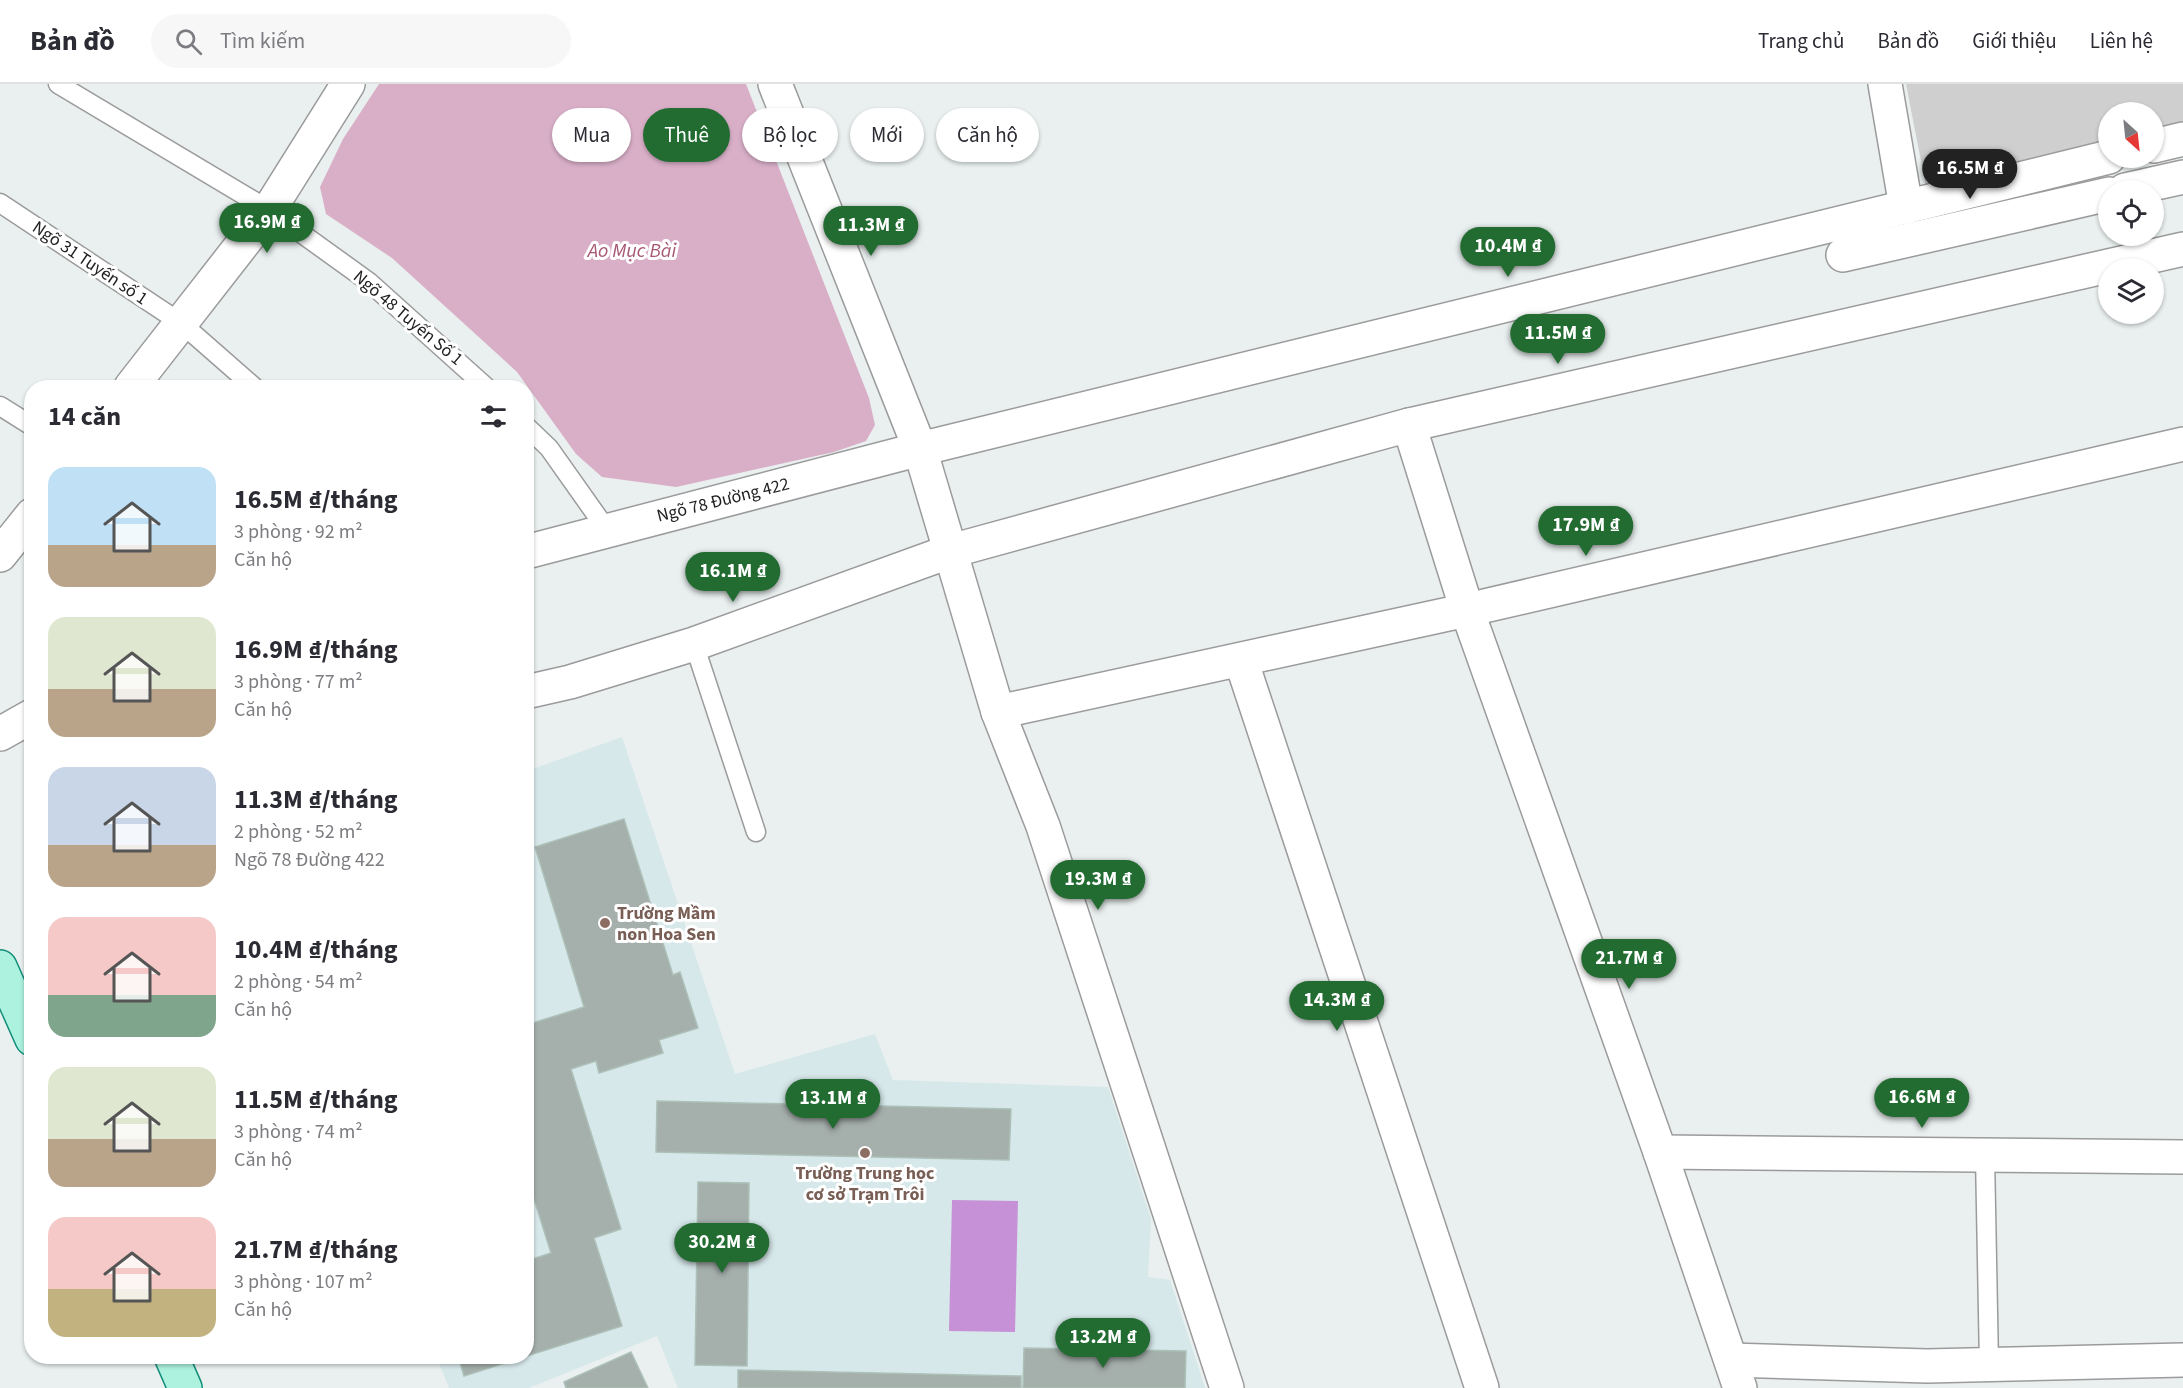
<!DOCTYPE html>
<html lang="vi">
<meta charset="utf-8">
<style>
body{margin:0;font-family:"Source Sans 3",sans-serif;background:#f7f7f7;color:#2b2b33;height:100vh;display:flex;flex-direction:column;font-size:22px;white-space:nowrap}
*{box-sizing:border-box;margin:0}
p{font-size:20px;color:#7c7c81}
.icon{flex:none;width:33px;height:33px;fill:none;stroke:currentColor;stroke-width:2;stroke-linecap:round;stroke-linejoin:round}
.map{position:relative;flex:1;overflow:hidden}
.panel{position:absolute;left:24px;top:296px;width:510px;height:984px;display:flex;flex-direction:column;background:#fff;border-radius:24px;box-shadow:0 2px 4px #0004}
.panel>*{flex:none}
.hud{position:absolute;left:552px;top:24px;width:570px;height:54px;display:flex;gap:12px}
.needle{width:39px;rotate:153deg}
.fabs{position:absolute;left:2098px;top:18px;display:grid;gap:12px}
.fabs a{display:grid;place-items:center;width:66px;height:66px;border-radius:50%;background:#fff;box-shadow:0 2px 4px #0004;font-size:30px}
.price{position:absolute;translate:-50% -51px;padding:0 14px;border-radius:21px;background:#226c32;color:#fff;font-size:20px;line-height:39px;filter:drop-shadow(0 2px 3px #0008)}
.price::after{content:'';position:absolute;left:50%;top:36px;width:18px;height:14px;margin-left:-9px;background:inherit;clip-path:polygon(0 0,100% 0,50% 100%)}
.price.current{background:#222;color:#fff}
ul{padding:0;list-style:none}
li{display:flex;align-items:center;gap:18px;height:150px;padding:0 24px}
li span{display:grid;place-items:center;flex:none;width:168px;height:120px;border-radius:18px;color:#555}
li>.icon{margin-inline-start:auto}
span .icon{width:72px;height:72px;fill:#fffc;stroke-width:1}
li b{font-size:26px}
h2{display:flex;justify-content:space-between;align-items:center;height:72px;padding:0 24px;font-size:26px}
.chip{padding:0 21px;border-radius:27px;background:#fff;box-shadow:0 2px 4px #0004;font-size:21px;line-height:54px}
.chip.current{background:#226c32;color:#fff}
header{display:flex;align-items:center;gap:36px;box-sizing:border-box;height:84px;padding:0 30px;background:#fff;border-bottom:2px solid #e1e1e2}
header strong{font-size:28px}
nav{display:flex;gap:33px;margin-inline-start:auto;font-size:21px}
.search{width:420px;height:54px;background:#f7f7f7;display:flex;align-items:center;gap:15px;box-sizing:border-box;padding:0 21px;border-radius:33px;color:#7c7c81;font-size:22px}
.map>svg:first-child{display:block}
.education{fill:#d7e8ea}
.religious{fill:#cfcfcf}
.pitch{fill:#c691d6}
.water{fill:#d9afc8}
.building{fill:#a5afab;stroke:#adc1b9;stroke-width:1.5}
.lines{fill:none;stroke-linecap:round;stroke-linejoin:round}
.lane-casing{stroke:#9b9b9b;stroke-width:21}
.street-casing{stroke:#9b9b9b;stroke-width:36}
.primary-casing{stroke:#118d78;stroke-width:36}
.lane{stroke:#fff;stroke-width:18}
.street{stroke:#fff;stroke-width:33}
.primary{stroke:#acf2df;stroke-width:33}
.education-dot{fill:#8d6e63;stroke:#fff;stroke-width:2}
.labels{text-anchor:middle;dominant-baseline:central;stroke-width:6;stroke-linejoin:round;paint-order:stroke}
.street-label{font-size:18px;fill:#212121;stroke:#fff}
.education-label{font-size:18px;font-weight:bold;fill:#785e54;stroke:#fff;text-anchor:start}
.water-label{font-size:20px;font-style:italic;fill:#a75772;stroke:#fff}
</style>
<header>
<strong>Bản đồ</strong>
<div class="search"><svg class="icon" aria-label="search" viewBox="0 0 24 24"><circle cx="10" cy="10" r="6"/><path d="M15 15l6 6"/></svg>Tìm kiếm</div>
<nav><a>Trang chủ</a><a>Bản đồ</a><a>Giới thiệu</a><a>Liên hệ</a></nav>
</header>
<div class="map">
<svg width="2183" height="1304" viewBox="0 0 2183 1304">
<rect width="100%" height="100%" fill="#e9f0ef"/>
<!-- education -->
<path class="education" d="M622,653L735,990L875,950L893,996L1108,1003L1151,1135L1148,1193L1170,1196L1205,1304H678L657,1252L529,1304H449L436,1272H526L527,687Z"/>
<!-- religious -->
<path class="religious" d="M1906,0H2183V40L2154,48V28H2109V60L1927,108Z"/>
<!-- pitch -->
<path class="pitch" d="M952,1116L1018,1117L1015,1248L949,1247Z"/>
<!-- water -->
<path class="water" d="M379,0H746L869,314L875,341L866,357L834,368L676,403L602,393L576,370L517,288L392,174L326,130L320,103L343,55Z"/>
<!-- building -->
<g class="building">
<path d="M624,735L673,891L680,888L698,944L659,956L663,969L599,989L596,977L571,985L621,1145L594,1154L622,1242L464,1292L458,1272H526V1177L551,1169L526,1090V941L584,923L535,763Z"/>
<path d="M657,1017L1011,1025L1009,1076L656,1068Z"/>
<path d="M698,1098L749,1099L747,1282L695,1281Z"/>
<path d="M1024,1264L1186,1267L1185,1304H1023Z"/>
<path d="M631,1268L648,1304H566L564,1298Z"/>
<path d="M738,1286L1021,1292V1304H738Z"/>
</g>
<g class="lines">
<defs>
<g id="lane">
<path d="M58,0L269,126L369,198L486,303"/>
<path d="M0,119L181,239L254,303"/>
<path d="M0,322L32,342"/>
<path d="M526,342L549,364L607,446"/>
<path d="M694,560L756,748"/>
<path d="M1985,1071L1989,1281"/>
</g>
<g id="street">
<path d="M775,0L920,365L998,628L1043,742L1227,1304"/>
<path d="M1885,0L1906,123"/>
<path d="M2154,62L2183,55"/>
<path d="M2125,106L2183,93"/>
<path d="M1843,171L2109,110"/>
<path d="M131,303L269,126L348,0"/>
<path d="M1409,341L1467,526L1660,1068L1740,1304"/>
<path d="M526,468L920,365L2109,73"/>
<path d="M0,471L32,431"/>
<path d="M1241,576L1482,1304"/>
<path d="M526,608L570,598L694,560L951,467L1409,341L2183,165"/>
<path d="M998,628L1467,526L2183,360"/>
<path d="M0,650L32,632"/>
<path d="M1660,1068L2183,1073"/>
<path d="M1731,1276L1927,1282L2183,1276"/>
</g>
<g id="primary">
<path d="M0,883L32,955"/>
<path d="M171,1272L185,1304"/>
</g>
</defs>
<!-- lane casing -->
<use href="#lane" class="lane-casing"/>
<!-- street casing -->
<use href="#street" class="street-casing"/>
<!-- primary casing -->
<use href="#primary" class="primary-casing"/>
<!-- lane -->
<use href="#lane" class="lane"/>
<!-- street -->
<use href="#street" class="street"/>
<!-- primary -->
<use href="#primary" class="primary"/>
</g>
<!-- markers -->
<g class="education-dot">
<circle cx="605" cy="839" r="6"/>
<circle cx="865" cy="1069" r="6"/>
</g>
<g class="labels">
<!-- street labels -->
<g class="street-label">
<text transform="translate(90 179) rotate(34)">Ngõ 31 Tuyến số 1</text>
<text transform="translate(408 234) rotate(40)">Ngõ 48 Tuyến Số 1</text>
<text transform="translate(723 416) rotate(-14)">Ngõ 78 Đường 422</text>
</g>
<!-- education labels -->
<g class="education-label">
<text x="617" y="829">Trường Mầm<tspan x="617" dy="21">non Hoa Sen</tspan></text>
<text x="865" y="1089" text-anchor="middle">Trường Trung học<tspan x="865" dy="21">cơ sở Trạm Trôi</tspan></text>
</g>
<!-- water labels -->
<g class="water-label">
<text x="632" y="167">Ao Mục Bài</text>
</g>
</g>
</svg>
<div class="fabs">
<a><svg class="needle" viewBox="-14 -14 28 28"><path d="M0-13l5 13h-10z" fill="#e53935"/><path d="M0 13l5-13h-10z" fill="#7c7c81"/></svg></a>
<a><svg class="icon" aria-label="locate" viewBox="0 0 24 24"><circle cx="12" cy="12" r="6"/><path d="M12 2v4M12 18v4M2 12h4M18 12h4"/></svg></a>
<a><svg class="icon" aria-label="layers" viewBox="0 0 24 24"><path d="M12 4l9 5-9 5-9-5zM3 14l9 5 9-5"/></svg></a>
</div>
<b class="price current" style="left:1970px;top:116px">16.5M ₫</b>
<b class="price" style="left:267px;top:170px">16.9M ₫</b>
<b class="price" style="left:871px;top:173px">11.3M ₫</b>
<b class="price" style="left:1508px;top:194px">10.4M ₫</b>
<b class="price" style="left:1558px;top:281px">11.5M ₫</b>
<b class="price" style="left:1586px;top:473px">17.9M ₫</b>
<b class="price" style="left:733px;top:519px">16.1M ₫</b>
<b class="price" style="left:1098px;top:827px">19.3M ₫</b>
<b class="price" style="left:1629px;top:906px">21.7M ₫</b>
<b class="price" style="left:1337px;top:948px">14.3M ₫</b>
<b class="price" style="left:1922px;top:1045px">16.6M ₫</b>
<b class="price" style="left:833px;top:1046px">13.1M ₫</b>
<b class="price" style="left:722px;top:1190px">30.2M ₫</b>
<b class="price" style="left:1103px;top:1285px">13.2M ₫</b>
<div class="hud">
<a class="chip">Mua</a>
<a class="chip current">Thuê</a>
<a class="chip">Bộ lọc</a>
<a class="chip">Mới</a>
<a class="chip">Căn hộ</a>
</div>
<section class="panel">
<h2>14 căn<svg class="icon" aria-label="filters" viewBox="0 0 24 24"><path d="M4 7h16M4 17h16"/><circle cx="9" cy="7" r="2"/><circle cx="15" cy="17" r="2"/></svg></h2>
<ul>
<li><span style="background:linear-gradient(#bfe0f5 65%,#b9a48a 0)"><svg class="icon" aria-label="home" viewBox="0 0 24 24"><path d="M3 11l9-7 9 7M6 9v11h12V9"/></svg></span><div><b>16.5M ₫/tháng</b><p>3 phòng · 92 m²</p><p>Căn hộ</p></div></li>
<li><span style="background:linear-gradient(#dfe7d0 60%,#b9a48a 0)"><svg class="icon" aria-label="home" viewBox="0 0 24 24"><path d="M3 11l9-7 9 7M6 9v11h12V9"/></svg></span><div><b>16.9M ₫/tháng</b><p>3 phòng · 77 m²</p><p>Căn hộ</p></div></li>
<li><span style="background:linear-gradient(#c9d6e8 65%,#b9a48a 0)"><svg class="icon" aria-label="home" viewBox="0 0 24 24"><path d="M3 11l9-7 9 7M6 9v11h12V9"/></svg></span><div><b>11.3M ₫/tháng</b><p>2 phòng · 52 m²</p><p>Ngõ 78 Đường 422</p></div></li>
<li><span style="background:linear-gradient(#f6c9c9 65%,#7fa58c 0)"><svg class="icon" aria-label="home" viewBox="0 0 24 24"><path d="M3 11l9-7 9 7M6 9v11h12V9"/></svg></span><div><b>10.4M ₫/tháng</b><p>2 phòng · 54 m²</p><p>Căn hộ</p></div></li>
<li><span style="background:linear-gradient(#dfe7d0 60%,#b9a48a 0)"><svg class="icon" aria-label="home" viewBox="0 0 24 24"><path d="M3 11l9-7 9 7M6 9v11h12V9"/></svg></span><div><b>11.5M ₫/tháng</b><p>3 phòng · 74 m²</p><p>Căn hộ</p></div></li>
<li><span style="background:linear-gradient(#f6c9c9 60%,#c2b280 0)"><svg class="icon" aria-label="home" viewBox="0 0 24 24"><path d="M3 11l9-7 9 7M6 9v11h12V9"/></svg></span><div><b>21.7M ₫/tháng</b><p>3 phòng · 107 m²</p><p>Căn hộ</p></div></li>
</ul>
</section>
</div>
